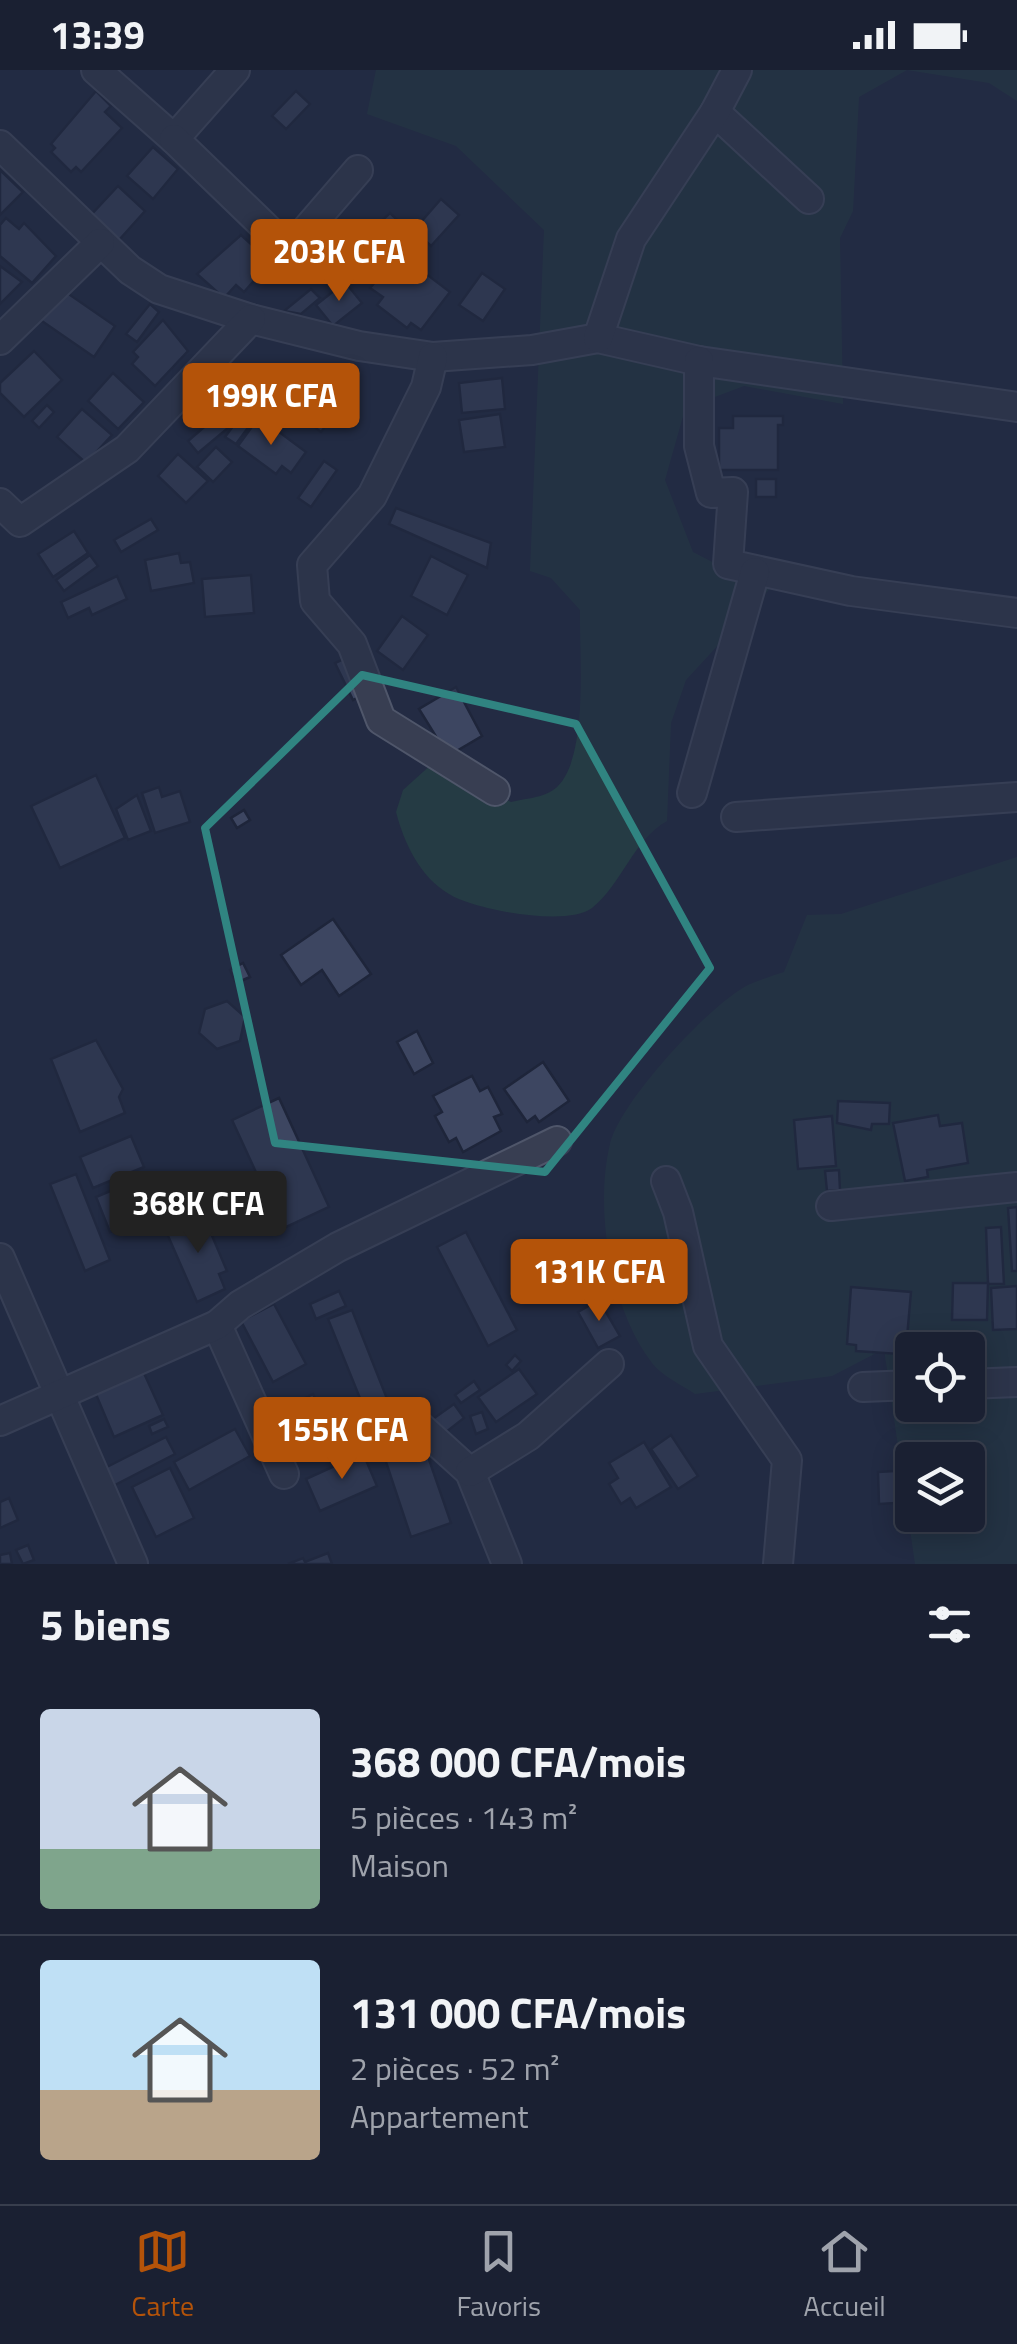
<!DOCTYPE html>
<html lang="fr">
<meta charset="utf-8">
<style>
body{margin:0;font-family:"Titillium Web",sans-serif;background:#23283a;color:#f1f3f6;height:100vh;display:flex;flex-direction:column;font-size:38px;white-space:nowrap}
*{box-sizing:border-box;margin:0}
p{font-size:32px;color:#9fa3ac}
.icon{flex:none;width:55px;height:55px;fill:none;stroke:currentColor;stroke-width:2;stroke-linecap:round;stroke-linejoin:round}
.map{position:relative;height:1494px;overflow:hidden}
.details{display:flex;flex-direction:column;background:#1a2032;flex:1}
.details>*{flex:none}
.buttons{position:absolute;left:895px;top:1262px;display:grid;gap:20px}
.buttons a{display:grid;place-items:center;width:90px;height:90px;border-radius:10px;background:#1a2032;box-shadow:0 5px 25px #0003,0 0 0 2px #383e4d;font-size:50px}
.price{position:absolute;translate:-50% -85px;padding:0 22px;border-radius:10px;background:#b45309;color:#fff;font-size:32px;line-height:65px;filter:drop-shadow(0 2px 5px #0008)}
.price::after{content:'';position:absolute;left:50%;top:60px;width:30px;height:22px;margin-left:-15px;background:inherit;clip-path:polygon(0 0,100% 0,50% 100%)}
.price.current{background:#222;color:#fff}
ul{padding:0;list-style:none}
li{display:flex;align-items:center;gap:30px;height:250px;padding:0 40px}
li+li{border-top:2px solid #383e4d}
li span{display:grid;place-items:center;flex:none;width:280px;height:200px;border-radius:10px;color:#555}
li>.icon{margin-inline-start:auto}
span .icon{width:120px;height:120px;fill:#fffc;stroke-width:1}
li b{font-size:42px}
h2{display:flex;justify-content:space-between;align-items:center;height:120px;padding:0 40px;font-size:42px}
.status{display:flex;justify-content:space-between;align-items:center;height:70px;padding:0 50px;background:#1a2032;direction:ltr}
.status svg{height:28px;fill:currentColor}
.dock{display:flex;justify-content:space-around;align-items:center;height:140px;border-top:2px solid #383e4d;background:#1a2032;font-size:28px;color:#9fa3ac}
.dock a{display:grid;justify-items:center;gap:5px}
.dock .current{color:#b45309}
.map>svg:first-child{display:block}
.green{fill:#253b44;fill-rule:evenodd}
.building{fill:#3d4661;stroke:#1e253a;stroke-width:2.5}
.lines{fill:none;stroke-linecap:round;stroke-linejoin:round}
.street-casing{stroke:#4f566a;stroke-width:32}
.street{stroke:#383e52;stroke-width:28}
.marked{fill:none;stroke:#308481;stroke-width:8;stroke-linejoin:round}
</style>
<div class="status"><b>13:39</b><svg viewBox="0 0 49 12"><path d="M0 12V9h3v3zM5 12V6h3v6zM10 12V3h3v9zM15 12V0h3v12zM26 1h20v11H26zM47 4h2v5h-2z"/></svg></div>
<div class="map">
<svg width="1017" height="1494" viewBox="0 0 1017 1494">
<rect width="100%" height="100%" fill="#232b43"/>
<!-- green -->
<g class="green">
<path d="M376,0H1017V31L989,13L907,0L859,27L853,141L840,168L843,334L744,316L704,331L689,325L665,410L693,482L724,498L777,511L686,610L671,653L667,751C633,770 622,814 592,838C568,857 474,840 449,824C420,807 404,773 396,742L403,720L434,692L511,732C523,729 539,728 550,722C591,701 579,581 580,540L551,508L530,501L544,160L456,76L367,44Z"/>
<path d="M1017,787V1494H915L884,1279L832,1306L695,1324C682,1315 662,1306 652,1293C611,1240 594,1140 610,1074C620,1032 709,935 748,915C759,910 772,906 784,902L807,845L841,844ZM912,1280H968V1335H912ZM912,1390H968V1445H912Z"/>
</g>
<!-- building -->
<g class="building">
<path d="M96,21L111,36L105,42L122,58L81,102L76,97L71,102L51,82L55,78L51,74Z"/>
<path d="M296,21L310,34L286,59L272,46Z"/>
<path d="M153,77L178,99L153,129L127,106Z"/>
<path d="M0,100L23,122L0,145Z"/>
<path d="M118,116L145,141L119,170L91,145Z"/>
<path d="M441,129L459,145L431,176L414,160Z"/>
<path d="M390,143L413,165L388,192L362,169Z"/>
<path d="M6,148L19,159L24,153L56,186L32,213L0,186V155Z"/>
<path d="M241,165L263,185L260,189L267,196L244,222L236,215L224,228L197,204Z"/>
<path d="M400,184L450,222L421,260L411,253L407,258L377,235L383,227L370,218Z"/>
<path d="M0,196L22,212L0,234Z"/>
<path d="M482,203L505,219L483,251L459,235Z"/>
<path d="M345,212L362,233L333,256L316,235Z"/>
<path d="M60,218L115,256L94,287L39,249Z"/>
<path d="M311,219L320,228L301,244L284,241Z"/>
<path d="M150,234L159,242L137,272L126,264Z"/>
<path d="M163,250L188,281L155,316L132,294L138,287L133,282Z"/>
<path d="M34,281L62,310L24,347L0,323V313Z"/>
<path d="M328,298L355,319L321,362L294,342Z"/>
<path d="M113,303L144,332L118,359L88,331Z"/>
<path d="M502,308L505,339L462,343L459,313Z"/>
<path d="M251,332L261,340L236,374L225,367Z"/>
<path d="M47,335L54,342L39,358L32,351Z"/>
<path d="M82,339L112,365L86,393L57,367Z"/>
<path d="M500,344L505,377L464,382L459,350Z"/>
<path d="M218,345L228,358L198,383L188,371Z"/>
<path d="M733,346H783V355H778V400H719V358H733Z"/>
<path d="M259,347L306,382L291,403L282,396L276,404L238,376Z"/>
<path d="M216,377L232,392L213,412L197,397Z"/>
<path d="M178,384L208,411L186,433L158,406Z"/>
<path d="M324,391L337,400L311,437L298,428Z"/>
<rect x="756" y="409" width="20" height="18"/>
<path d="M396,438L491,473L487,498L389,454Z"/>
<path d="M151,449L158,460L121,482L114,470Z"/>
<path d="M74,461L88,483L53,507L38,484Z"/>
<path d="M179,483L181,493L190,492L194,513L151,521L145,490Z"/>
<path d="M90,485L98,496L64,521L56,510Z"/>
<path d="M431,486L468,505L447,545L411,526Z"/>
<path d="M251,505L254,543L205,547L202,509Z"/>
<path d="M117,506L127,529L92,545L89,538L68,548L61,532Z"/>
<path d="M402,546L428,565L403,600L377,581Z"/>
<path d="M350,586L368,622L353,630L335,593Z"/>
<path d="M456,617L482,666L448,686L419,639Z"/>
<path d="M96,705L125,768L60,798L31,736Z"/>
<path d="M159,717L162,727L180,721L190,752L155,763L142,723Z"/>
<path d="M137,725L151,761L128,770L116,739Z"/>
<path d="M244,740L250,750L237,758L231,748Z"/>
<path d="M333,849L371,904L339,926L322,900L301,915L281,885Z"/>
<path d="M243,893L250,907L236,913L230,900Z"/>
<path d="M227,931L245,947L240,971L217,979L199,963L205,939Z"/>
<path d="M417,961L433,993L414,1004L397,972Z"/>
<path d="M96,970L123,1019L119,1027L125,1043L80,1062L51,989Z"/>
<path d="M543,992L569,1031L539,1052L535,1046L527,1052L504,1019Z"/>
<path d="M472,1006L480,1021L488,1017L502,1044L494,1047L501,1061L463,1082L456,1068L449,1072L435,1046L442,1042L433,1026Z"/>
<path d="M279,1028L329,1137L282,1159L232,1050Z"/>
<path d="M838,1031L890,1033L889,1054H872L871,1060L837,1053Z"/>
<path d="M938,1045L940,1056L962,1053L968,1093L927,1100L928,1107L905,1111L893,1053Z"/>
<path d="M832,1046L836,1096L798,1099L794,1050Z"/>
<path d="M131,1066L144,1097L93,1118L80,1087Z"/>
<path d="M839,1100L840,1120L827,1121L825,1101Z"/>
<path d="M76,1104L110,1190L85,1201L50,1114Z"/>
<path d="M146,1106L161,1141L110,1162L96,1127Z"/>
<path d="M1017,1137V1201H1012L1008,1138Z"/>
<path d="M202,1142L227,1201L219,1204L225,1219L197,1232L165,1159Z"/>
<path d="M1001,1157L1004,1214H988L986,1158Z"/>
<path d="M466,1162L517,1260L488,1276L437,1177Z"/>
<path d="M953,1213H988L987,1250H952Z"/>
<path d="M1017,1216V1259L993,1260L991,1218Z"/>
<path d="M851,1217L911,1222L906,1279L899,1278V1284L856,1281V1275L847,1274Z"/>
<path d="M339,1221L346,1236L316,1249L310,1234Z"/>
<path d="M599,1230L620,1266L598,1278L578,1242Z"/>
<path d="M274,1234L306,1294L273,1312L241,1251Z"/>
<path d="M352,1240L397,1354L374,1363L328,1249Z"/>
<path d="M515,1285L521,1291L512,1301L506,1295Z"/>
<path d="M519,1299L537,1324L496,1352L478,1327Z"/>
<path d="M143,1301L163,1345L114,1367L95,1322Z"/>
<path d="M474,1311L480,1320L461,1333L455,1325Z"/>
<path d="M313,1324L334,1367L304,1382L284,1339Z"/>
<path d="M454,1334L464,1348L441,1366L430,1351Z"/>
<path d="M482,1342L488,1359L476,1364L470,1346Z"/>
<path d="M164,1349L168,1357L152,1364L149,1356Z"/>
<path d="M235,1359L250,1386L189,1420L174,1392Z"/>
<path d="M671,1365L698,1406L678,1419L651,1379Z"/>
<path d="M166,1367L175,1384L109,1418L101,1400Z"/>
<path d="M644,1372L671,1417L636,1438L630,1428L621,1434L609,1414L618,1408L609,1393Z"/>
<path d="M424,1375L451,1453L411,1467L385,1389Z"/>
<path d="M363,1383L377,1416L320,1441L306,1409Z"/>
<path d="M170,1398L194,1448L156,1467L132,1417Z"/>
<path d="M912,1400V1432L879,1434L878,1402Z"/>
<path d="M9,1428L18,1450L0,1458V1432Z"/>
<path d="M28,1475L34,1490L23,1494L16,1480Z"/>
<path d="M10,1483L12,1494H0V1485Z"/>
<path d="M328,1483L332,1494H288L303,1488L305,1492Z"/>
</g>
<g class="lines">
<defs>
<g id="street">
<path d="M96,0L174,69L235,0"/>
<path d="M715,42L809,129"/>
<path d="M174,69L289,180L358,100"/>
<path d="M0,75L130,200L159,219L251,249L359,276L433,287L532,280L598,268L699,291L1017,337"/>
<path d="M598,268L631,169L715,42L737,0"/>
<path d="M0,270L100,173"/>
<path d="M433,287L426,317L372,426L312,495L315,531L352,574L381,650L495,721"/>
<path d="M699,291V376L711,423L733,422L728,494L851,521L1017,543"/>
<path d="M0,433L20,452L127,379L251,249"/>
<path d="M692,723L755,502"/>
<path d="M736,747L1017,727"/>
<path d="M666,1111L678,1142L708,1276L787,1390L778,1494"/>
<path d="M831,1136L1017,1117"/>
<path d="M0,1188L133,1494"/>
<path d="M217,1255L284,1404"/>
<path d="M968,1314L1017,1312"/>
<path d="M863,1317L912,1315"/>
<path d="M0,1351L217,1255L240,1235L338,1177L557,1071"/>
<path d="M416,1353L470,1402L507,1494"/>
<path d="M470,1402L528,1366L609,1294"/>
</g>
</defs>
<!-- street casing -->
<use href="#street" class="street-casing"/>
<!-- street -->
<use href="#street" class="street"/>
</g>
<!-- marked area -->
<path d="M0 0H1017V1494H0ZM362,605L576,654L710,898L545,1102L275,1073L205,758Z" fill="#232b43" fill-opacity=".55" fill-rule="evenodd"/>
<path class="marked" d="M362,605L576,654L710,898L545,1102L275,1073L205,758Z"/>
</svg>
<div class="buttons">
<a><svg class="icon" aria-label="locate" viewBox="0 0 24 24"><circle cx="12" cy="12" r="6"/><path d="M12 2v4M12 18v4M2 12h4M18 12h4"/></svg></a>
<a><svg class="icon" aria-label="layers" viewBox="0 0 24 24"><path d="M12 4l9 5-9 5-9-5zM3 14l9 5 9-5"/></svg></a>
</div>
<b class="price" style="left:339px;top:234px">203K CFA</b>
<b class="price" style="left:271px;top:378px">199K CFA</b>
<b class="price current" style="left:198px;top:1186px">368K CFA</b>
<b class="price" style="left:599px;top:1254px">131K CFA</b>
<b class="price" style="left:342px;top:1412px">155K CFA</b>
</div>
<section class="details">
<h2>5 biens<svg class="icon" aria-label="filters" viewBox="0 0 24 24"><path d="M4 7h16M4 17h16"/><circle cx="9" cy="7" r="2"/><circle cx="15" cy="17" r="2"/></svg></h2>
<ul>
<li><span style="background:linear-gradient(#c9d6e8 70%,#7fa58c 0)"><svg class="icon" aria-label="home" viewBox="0 0 24 24"><path d="M3 11l9-7 9 7M6 9v11h12V9"/></svg></span><div><b>368 000 CFA/mois</b><p>5 pièces · 143 m²</p><p>Maison</p></div></li>
<li><span style="background:linear-gradient(#bfe0f5 65%,#b9a48a 0)"><svg class="icon" aria-label="home" viewBox="0 0 24 24"><path d="M3 11l9-7 9 7M6 9v11h12V9"/></svg></span><div><b>131 000 CFA/mois</b><p>2 pièces · 52 m²</p><p>Appartement</p></div></li>
</ul>
</section>
<nav class="dock">
<a class="current"><svg class="icon" aria-label="map" viewBox="0 0 24 24"><path d="M3 6l6-2 6 2 6-2v14l-6 2-6-2-6 2zM9 4v14M15 6v14"/></svg>Carte</a>
<a><svg class="icon" aria-label="saved" viewBox="0 0 24 24"><path d="M7 4h10v16l-5-4-5 4z"/></svg>Favoris</a>
<a><svg class="icon" aria-label="home" viewBox="0 0 24 24"><path d="M3 11l9-7 9 7M6 9v11h12V9"/></svg>Accueil</a>
</nav>
